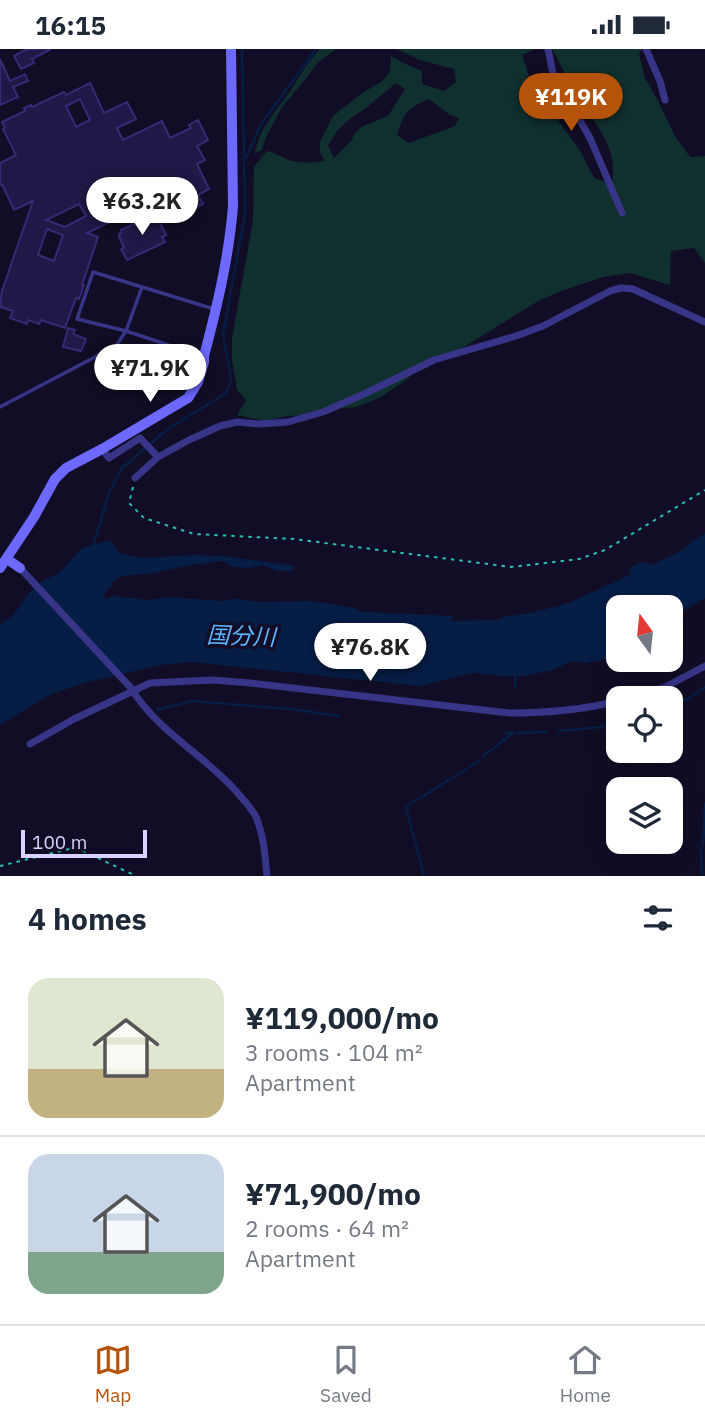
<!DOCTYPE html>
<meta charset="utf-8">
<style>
body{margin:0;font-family:"IBM Plex Sans","Noto Sans JP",sans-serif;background:#f2f2f3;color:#1f2937;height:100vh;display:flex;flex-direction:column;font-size:26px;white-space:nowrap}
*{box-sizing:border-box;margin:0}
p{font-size:23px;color:#747a83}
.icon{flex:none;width:38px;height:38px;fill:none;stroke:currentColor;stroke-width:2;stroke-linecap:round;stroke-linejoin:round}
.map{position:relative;height:827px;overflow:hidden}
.details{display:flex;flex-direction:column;background:#fff;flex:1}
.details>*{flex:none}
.needle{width:46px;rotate:345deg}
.tools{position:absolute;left:606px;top:546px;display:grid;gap:14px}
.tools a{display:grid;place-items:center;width:77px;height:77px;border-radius:14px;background:#fff;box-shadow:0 4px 18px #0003;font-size:35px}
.scale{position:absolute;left:21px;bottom:18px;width:126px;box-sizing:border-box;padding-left:7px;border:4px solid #d7d2ff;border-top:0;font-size:19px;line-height:24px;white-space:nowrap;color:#d7d2ff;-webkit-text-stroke:5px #110d26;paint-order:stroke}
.price{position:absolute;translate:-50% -60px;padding:0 16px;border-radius:24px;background:#fff;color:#222;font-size:23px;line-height:46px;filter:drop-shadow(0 2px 4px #0008)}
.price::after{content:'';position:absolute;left:50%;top:42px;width:21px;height:16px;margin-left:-10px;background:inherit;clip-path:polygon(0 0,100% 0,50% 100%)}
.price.on{background:#b45309;color:#fff}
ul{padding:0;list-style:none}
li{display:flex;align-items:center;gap:21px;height:175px;padding:0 28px}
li+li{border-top:2px solid #e0e1e3}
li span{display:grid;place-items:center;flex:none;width:196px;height:140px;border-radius:21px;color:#555}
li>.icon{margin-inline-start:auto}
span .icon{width:84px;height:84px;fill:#fffc;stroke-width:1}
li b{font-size:30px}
h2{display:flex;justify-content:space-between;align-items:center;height:84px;padding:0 28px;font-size:30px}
.status{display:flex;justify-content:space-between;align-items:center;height:49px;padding:0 35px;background:#fff;direction:ltr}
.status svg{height:19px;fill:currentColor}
.menu{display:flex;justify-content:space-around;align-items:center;height:98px;border-top:2px solid #e0e1e3;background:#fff;font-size:19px;color:#747a83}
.menu a{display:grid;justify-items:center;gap:4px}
.menu .on{color:#b45309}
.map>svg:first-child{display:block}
.green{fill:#10302f;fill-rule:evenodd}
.water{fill:#061d46}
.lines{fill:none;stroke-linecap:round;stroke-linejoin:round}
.stream{stroke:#061d46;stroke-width:2.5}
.building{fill:#221848;stroke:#382876;stroke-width:2;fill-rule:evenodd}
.path{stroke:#26bfb6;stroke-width:2;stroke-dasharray:3.5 5;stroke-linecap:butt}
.lane{stroke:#383588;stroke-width:3.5}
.street{stroke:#383588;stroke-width:7}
.secondary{stroke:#6d69ff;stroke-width:10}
.labels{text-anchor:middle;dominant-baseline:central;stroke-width:7;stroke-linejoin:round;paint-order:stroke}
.water-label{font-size:23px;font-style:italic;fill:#60b5ff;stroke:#110d26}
</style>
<div class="status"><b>16:15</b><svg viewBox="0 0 49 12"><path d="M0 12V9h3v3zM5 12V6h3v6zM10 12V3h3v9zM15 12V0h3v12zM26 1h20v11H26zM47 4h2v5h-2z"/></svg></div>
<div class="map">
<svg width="705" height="827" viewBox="0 0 705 827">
<rect width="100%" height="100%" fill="#110d26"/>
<!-- green -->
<g class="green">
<path d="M320,0H336L317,14L304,32L282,58L265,90L262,101L255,104C259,79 277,61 291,41C300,27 308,12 320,0Z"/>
<path d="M397,0H535L522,6L531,33L580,102L594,129L612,135C619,97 594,75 576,44C568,30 560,15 552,0H642L639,5L645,29L658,52L675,87L690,108L705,107V214L694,199L671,202L670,236L630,224L603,228L564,241L540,251L459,301L417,320L405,332L379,349L356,358L331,360L307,366L287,367L265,372L237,366L246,351L237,341L232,311V289L253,172L254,118L267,102C275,103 281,108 289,111C301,115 313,113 325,112L320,104V93L333,67L364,43L381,33L390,23L391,7L403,14L422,22V35L444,42L456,33L454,20L420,11ZM396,34L405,40L388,67L363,77L355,84L351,92L334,109L328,96L338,81L351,69L366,59ZM429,50L450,66L459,69L455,77L409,94L397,86C404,64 407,59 429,50Z"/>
</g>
<!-- water -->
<path class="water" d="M705,484V549L670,569V558H618V608L586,614L573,612L552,621L525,627H503L471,624L421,637L192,613L160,616L84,634L52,645L0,676V576L14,565L29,544L41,533L60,523L82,499L110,491L119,504L144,509L195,506L223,507L295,517L292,522H277L263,516L249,519L235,518L223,512L184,517L155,524L123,527L113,532L112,537L106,542L104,547L106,550L112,547L148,551L168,548L223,552L234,549L259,553L311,552L352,558L363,563L454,567L450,572L498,571L507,567L527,565L566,555L630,526L631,518L643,513L651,516L683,501L694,491Z"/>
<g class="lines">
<!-- stream -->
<g class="stream">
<path d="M246,109L261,75L316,0"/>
<path d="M93,497L109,444L122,419L169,379L220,348C228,343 230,338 231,329L223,286L245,165L242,0"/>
<path d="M515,639V624"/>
<path d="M670,656L689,649L705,638"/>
<path d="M158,660V661L192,652L290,660L340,667"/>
<path d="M558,682L601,678L618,674"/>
<path d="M505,684H513"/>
<path d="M517,684L546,683"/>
<path d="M483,707L513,684"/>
<path d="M703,796L705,755"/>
<path d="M701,800L702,827"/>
<path d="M424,827L406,758L407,756L422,748L479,712"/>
</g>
</g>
<!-- building -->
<g class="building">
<path d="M27,0H51L32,10L34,14L21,20L14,7Z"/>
<path d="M0,10L10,32L25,25L28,32L13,38L18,48L0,56Z"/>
<path d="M90,34L104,64L127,53L136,70L117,79L123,91L162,72L170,89L191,79L189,76L198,71L208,91L197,97L205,111L197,115L209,140L198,146L203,155L176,168L165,146L87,184L98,188L82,236H84L79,250L76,249L65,279L41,271L39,275L28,271L27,275L10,269L13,262L0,258L2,242L33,152L14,161L2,135L0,136V114L16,106L3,80L5,79L2,73L25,62L24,59L31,56L32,58L64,43L66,46ZM80,50L90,71L76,78L66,57ZM79,155L86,167L65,178L46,171ZM47,180L63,186L54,212L38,206Z"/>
<path d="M151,167L154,170L157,168L166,186L162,188L165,193L127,211L121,200L124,199L119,187L120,186L119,185L122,183L121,181Z"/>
<path d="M68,279L75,281L73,285L86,290L81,302L63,298Z"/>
</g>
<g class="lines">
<!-- path -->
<g class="path">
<path d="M133,438L129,454L144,469L194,485L294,490L511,518L579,510L605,501L705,441"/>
<path d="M0,817L73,799L81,801L136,827"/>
</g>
<!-- lane -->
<g class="lane">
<path d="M202,307L126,282L77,270L93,223L214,260"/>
<path d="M0,358L116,297L126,282L142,238"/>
</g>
<!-- street -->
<g class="street">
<path d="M548,0L553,25L590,89L622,164"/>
<path d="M646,0L660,32L665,51"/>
<path d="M102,400L109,409L140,389L158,408L189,391L220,377L237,373L259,375L288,373L323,363L364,345L434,311L516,287L543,277L610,242L621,239L633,240L705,273"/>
<path d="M135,429L158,408"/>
<path d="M20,519L131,639C157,682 203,705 236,742C243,751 251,758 256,768C264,787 265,807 267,827"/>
<path d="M626,649L665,638L705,617"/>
<path d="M30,695L74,670L150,634L212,631L250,634L509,664C546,664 582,661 618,652"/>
</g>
<!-- secondary -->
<g class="secondary">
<path d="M7,510L20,519"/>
<path d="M0,519L34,468L55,430L66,419L102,400L188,349L198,333L204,313V307C217,258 229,208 233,157L231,0"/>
</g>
</g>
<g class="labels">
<!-- water labels -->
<g class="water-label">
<text transform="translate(241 586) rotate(2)">国分川</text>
</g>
</g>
</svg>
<div class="tools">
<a><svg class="needle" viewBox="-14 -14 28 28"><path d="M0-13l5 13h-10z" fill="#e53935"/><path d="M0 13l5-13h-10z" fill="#747a83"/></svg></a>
<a><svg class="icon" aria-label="locate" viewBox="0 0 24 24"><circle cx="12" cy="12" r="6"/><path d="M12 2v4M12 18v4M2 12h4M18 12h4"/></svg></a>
<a><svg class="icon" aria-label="layers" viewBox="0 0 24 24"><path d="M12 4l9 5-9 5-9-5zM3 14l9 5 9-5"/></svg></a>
</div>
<div class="scale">100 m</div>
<b class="price on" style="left:571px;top:84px">¥119K</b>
<b class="price" style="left:142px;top:188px">¥63.2K</b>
<b class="price" style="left:150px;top:355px">¥71.9K</b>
<b class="price" style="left:370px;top:634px">¥76.8K</b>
</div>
<section class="details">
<h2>4 homes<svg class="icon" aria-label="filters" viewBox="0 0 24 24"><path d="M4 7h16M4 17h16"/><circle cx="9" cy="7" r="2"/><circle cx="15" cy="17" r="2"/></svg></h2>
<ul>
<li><span style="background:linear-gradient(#dfe7d0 65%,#c2b280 0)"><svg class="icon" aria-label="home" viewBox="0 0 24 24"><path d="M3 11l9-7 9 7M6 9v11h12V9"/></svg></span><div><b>¥119,000/mo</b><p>3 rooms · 104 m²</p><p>Apartment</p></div></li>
<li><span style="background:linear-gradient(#c9d6e8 70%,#7fa58c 0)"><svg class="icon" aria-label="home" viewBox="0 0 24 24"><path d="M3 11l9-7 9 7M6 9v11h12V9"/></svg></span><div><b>¥71,900/mo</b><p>2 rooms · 64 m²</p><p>Apartment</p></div></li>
</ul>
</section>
<nav class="menu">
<a class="on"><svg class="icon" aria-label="map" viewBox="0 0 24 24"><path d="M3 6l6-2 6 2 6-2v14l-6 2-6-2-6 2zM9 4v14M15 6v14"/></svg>Map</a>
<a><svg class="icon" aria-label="saved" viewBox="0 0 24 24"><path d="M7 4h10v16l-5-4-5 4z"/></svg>Saved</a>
<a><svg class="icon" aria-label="home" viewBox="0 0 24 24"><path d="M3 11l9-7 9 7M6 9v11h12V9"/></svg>Home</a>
</nav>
